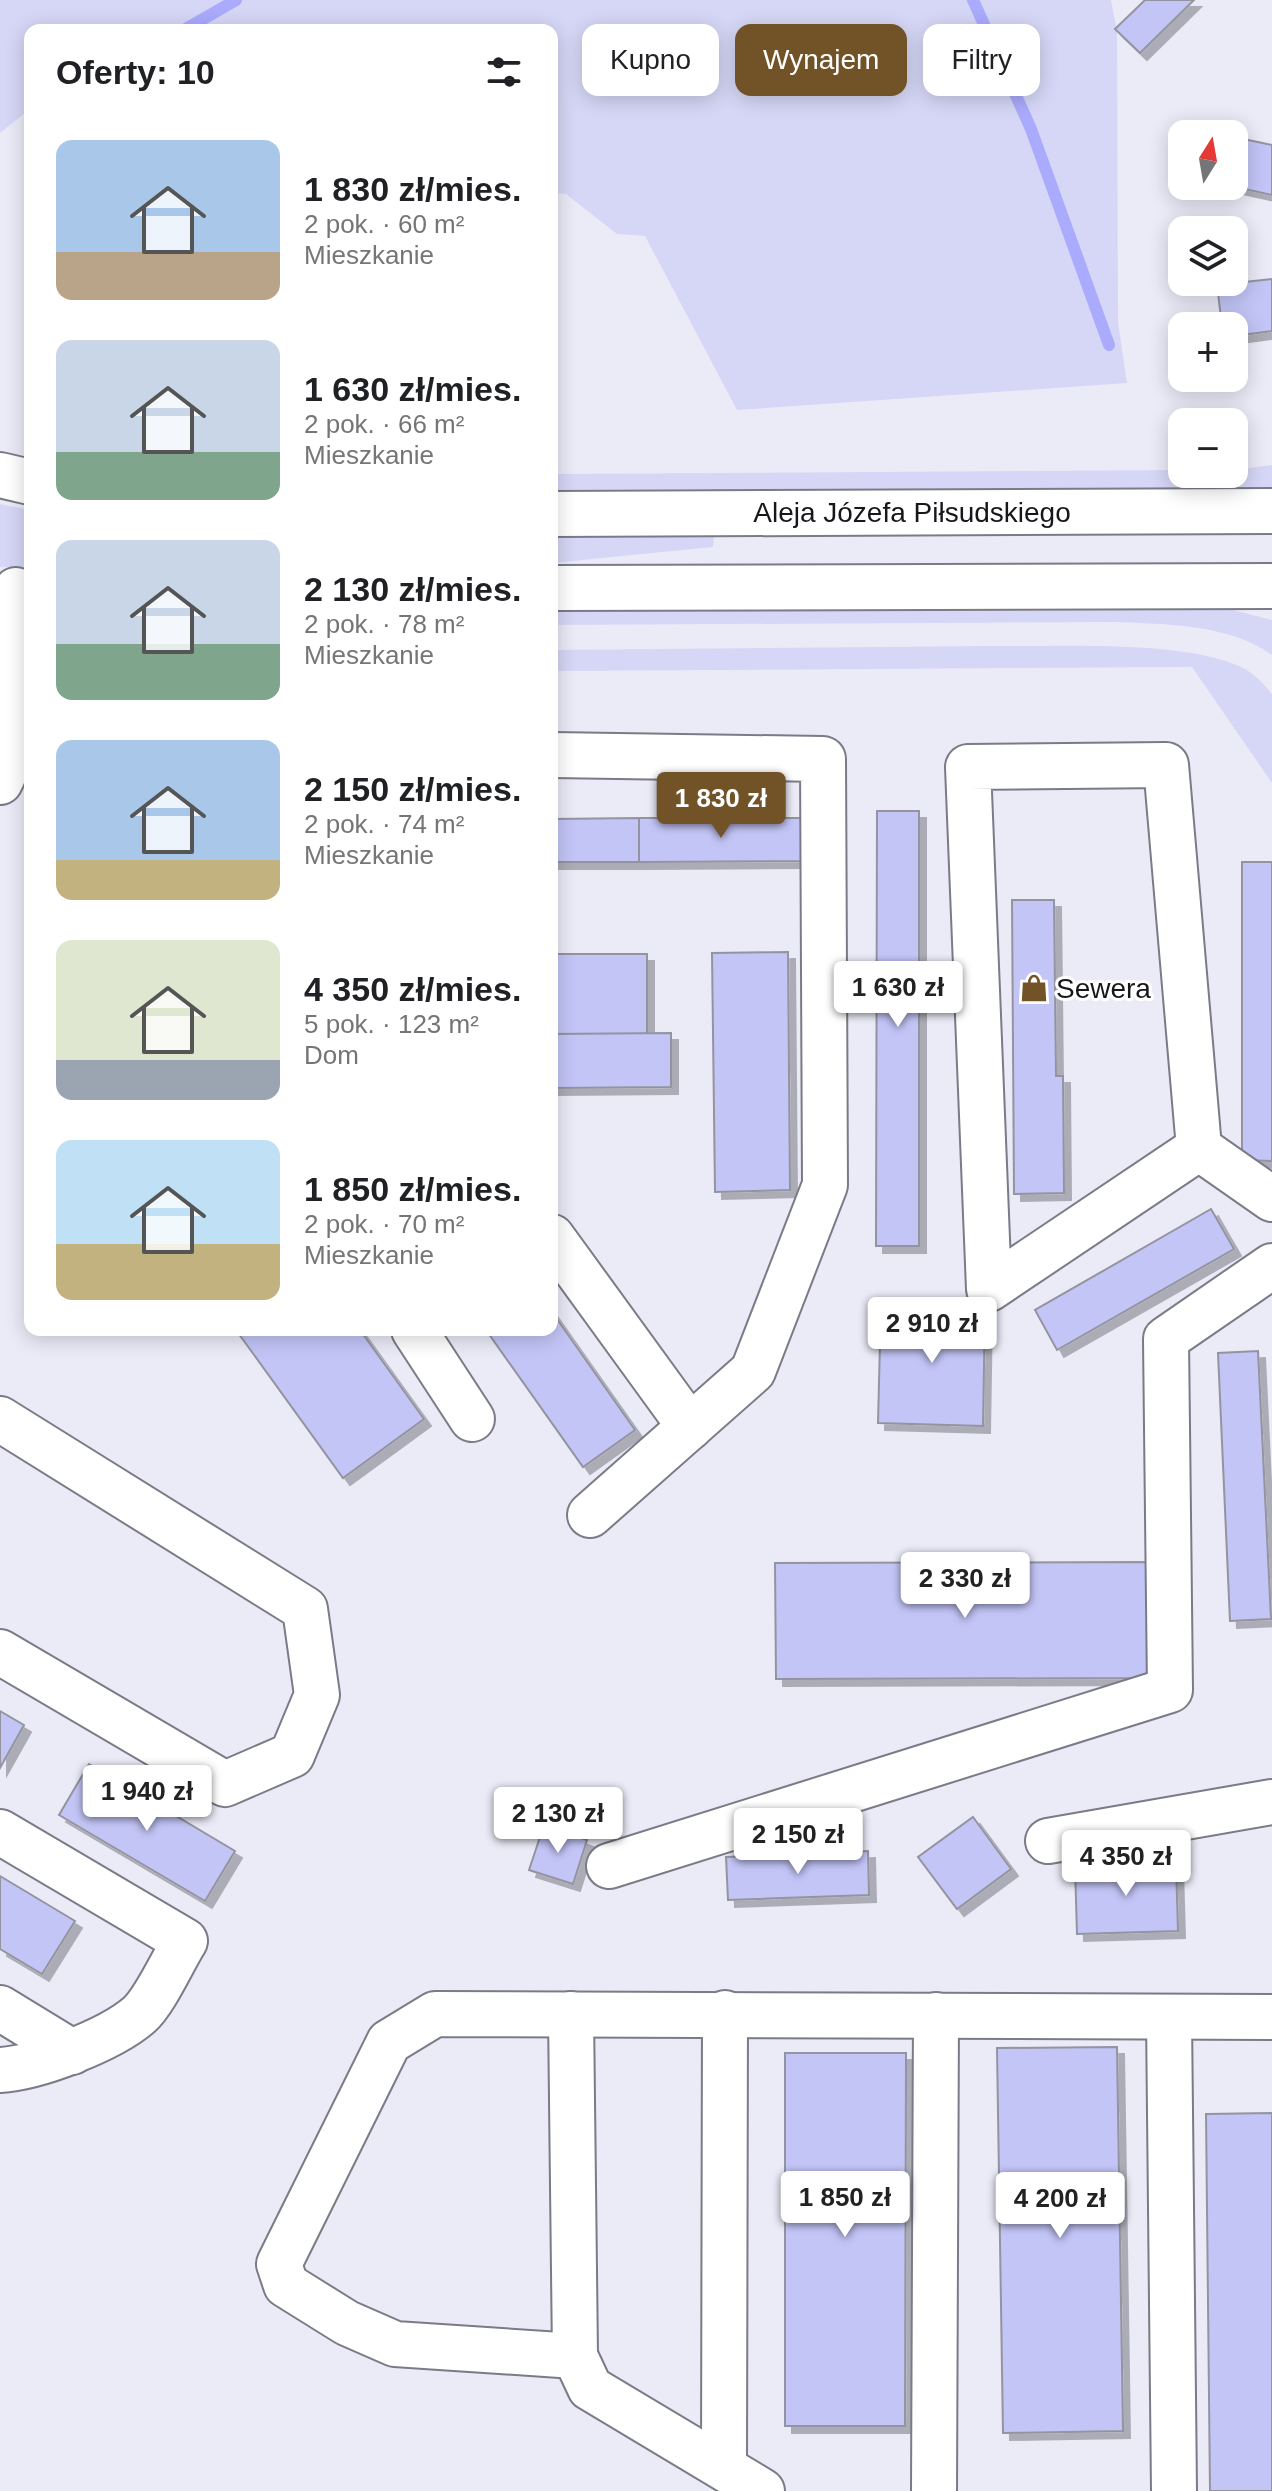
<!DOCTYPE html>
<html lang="pl">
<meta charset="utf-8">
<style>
body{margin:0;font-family:Helvetica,sans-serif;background:#f2f2f2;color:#202124;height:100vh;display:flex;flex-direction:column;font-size:30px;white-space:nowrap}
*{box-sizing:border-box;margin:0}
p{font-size:26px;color:#757577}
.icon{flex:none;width:44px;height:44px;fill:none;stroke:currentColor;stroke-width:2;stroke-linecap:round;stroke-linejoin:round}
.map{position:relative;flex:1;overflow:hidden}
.side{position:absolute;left:24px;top:24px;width:534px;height:1312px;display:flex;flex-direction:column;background:#fff;border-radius:16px;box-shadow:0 4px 20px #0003}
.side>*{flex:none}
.banner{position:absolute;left:582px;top:24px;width:570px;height:72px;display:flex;gap:16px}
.needle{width:52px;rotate:11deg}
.tools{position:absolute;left:1168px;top:120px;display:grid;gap:16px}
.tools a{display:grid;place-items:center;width:80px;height:80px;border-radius:16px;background:#fff;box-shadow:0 4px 20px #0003;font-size:40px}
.price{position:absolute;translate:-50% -68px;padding:0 18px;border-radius:8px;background:#fff;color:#222;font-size:26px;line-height:52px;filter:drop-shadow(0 2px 4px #0008)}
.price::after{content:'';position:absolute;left:50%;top:48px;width:24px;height:18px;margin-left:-12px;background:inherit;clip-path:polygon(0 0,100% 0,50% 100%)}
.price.on{background:#725328;color:#fff}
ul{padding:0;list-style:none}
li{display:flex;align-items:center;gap:24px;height:200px;padding:0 32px}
li span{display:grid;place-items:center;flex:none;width:224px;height:160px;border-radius:16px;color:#555}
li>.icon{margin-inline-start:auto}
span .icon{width:96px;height:96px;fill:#fffc;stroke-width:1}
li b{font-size:34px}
h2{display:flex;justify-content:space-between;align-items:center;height:96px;padding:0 32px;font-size:34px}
.tag{padding:0 28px;border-radius:16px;background:#fff;box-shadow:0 4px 20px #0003;font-size:28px;line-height:72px}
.tag.on{background:#725328;color:#fff}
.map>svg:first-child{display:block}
.green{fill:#d6d7f6}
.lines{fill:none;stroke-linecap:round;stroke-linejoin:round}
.stream{stroke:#ababfd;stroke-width:12}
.building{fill:#c3c5f7;stroke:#93949f;stroke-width:2;filter:url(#shadow)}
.minor-casing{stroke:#7a7b86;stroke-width:48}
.minor{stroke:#fff;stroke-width:44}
.labels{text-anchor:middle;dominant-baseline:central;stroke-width:6;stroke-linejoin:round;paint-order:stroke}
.street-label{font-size:28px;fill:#17171b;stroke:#fff}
.poi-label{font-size:28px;fill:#17171b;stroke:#fff;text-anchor:start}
</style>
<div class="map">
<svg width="1272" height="2491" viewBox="0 0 1272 2491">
<defs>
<filter id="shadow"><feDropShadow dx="7" dy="7" stdDeviation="0" flood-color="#0004"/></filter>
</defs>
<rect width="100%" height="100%" fill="#ebebf8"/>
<!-- green -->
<g class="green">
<path d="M0,0H1111L1117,31L1118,322L1127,383L737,410L645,236L617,234L566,194L552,193V30H30V109L0,133Z"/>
<path d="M1272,465V488L552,490L554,474L1182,470V474H1234V470Z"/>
<path d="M0,504L30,510V567H0Z"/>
<path d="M552,537H714L713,547L552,563Z"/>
<path d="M1233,610L1272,620V655C1229,624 1165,624 1114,622L552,625V611Z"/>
<path d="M985,646C1052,647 1180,639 1239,666C1253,672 1262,682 1272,694V783L1192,667L552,671V650Z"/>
</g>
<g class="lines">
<!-- stream -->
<g class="stream">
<path d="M973,0L1031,129L1109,345"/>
<path d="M184,30L236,0"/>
</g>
</g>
<!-- building -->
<g class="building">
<path d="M1145,0H1194L1140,53L1115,29Z"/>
<path d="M1234,137L1272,145V195L1231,186Z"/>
<path d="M1272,279V331L1234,336V326H1222L1217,285Z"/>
<path d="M877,811H919V1246H876Z"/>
<path d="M639,818H804V861L639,862Z"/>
<path d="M639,818V862H552V819Z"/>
<path d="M1242,862H1272V1161L1242,1160Z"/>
<path d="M1012,900H1054L1056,1076H1063L1064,1193L1014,1194Z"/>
<path d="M788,952L790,1190L715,1192L712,953Z"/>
<rect x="552" y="954" width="95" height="80"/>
<path d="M671,1033V1087L552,1088V1034Z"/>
<path d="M1211,1209L1234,1249L1057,1350L1035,1310Z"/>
<path d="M881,1303L985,1306L983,1426L878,1423Z"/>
<path d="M552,1312L635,1430L583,1467L486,1330H552Z"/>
<path d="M236,1330H360L424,1419L343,1478Z"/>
<path d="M1258,1351L1271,1619L1230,1621L1218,1353Z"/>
<path d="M1155,1562V1678L776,1679L775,1563Z"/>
<path d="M0,1711L24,1725L0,1768Z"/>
<path d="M89,1764L235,1851L205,1901L59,1815Z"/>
<path d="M973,1817L1011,1869L957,1909L918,1857Z"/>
<path d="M544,1825L587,1840L573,1884L529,1870Z"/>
<path d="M868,1851L869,1895L728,1900L726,1857Z"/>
<path d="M1176,1863L1178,1931L1077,1934L1075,1866Z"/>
<path d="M0,1876L75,1921L42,1974L0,1949Z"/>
<path d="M1117,2047L1123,2431L1003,2433L997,2048Z"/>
<path d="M785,2053H906L905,2426H785Z"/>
<path d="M1272,2113V2491H1210L1206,2114Z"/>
</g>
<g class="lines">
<defs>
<g id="minor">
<path d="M0,475L30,482"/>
<path d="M552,514L1272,511"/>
<path d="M552,588L1272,586"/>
<path d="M552,755L823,759L825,1185L753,1371L590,1515"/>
<path d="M1166,765L1199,1148L989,1289L968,767Z"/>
<path d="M0,782C24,740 17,640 16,590"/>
<path d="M1199,1148L1272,1199"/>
<path d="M552,1237L690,1427"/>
<path d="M414,1330L472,1419"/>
<path d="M0,1419L305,1609L317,1695L292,1755L225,1784L0,1652"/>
<path d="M0,1832L185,1941C173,1960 155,2001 139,2015C110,2040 37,2068 0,2070"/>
<path d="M1048,1841L1272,1802"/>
<path d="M609,1866L1170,1690L1166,1339L1272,1266"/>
<path d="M0,2008L72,2052"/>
<path d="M571,2014L575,2356L590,2388L762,2491"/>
<path d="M1169,2017L1174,2491"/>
<path d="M575,2356L395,2344L347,2323L286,2285L279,2264L389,2042L435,2014L1272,2017"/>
<path d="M724,2465L725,2013"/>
<path d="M934,2491L936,2015"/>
</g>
</defs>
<!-- minor casing -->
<use href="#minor" class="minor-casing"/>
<!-- minor -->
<use href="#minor" class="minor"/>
</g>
<!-- icons -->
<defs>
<symbol id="shop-bare" viewBox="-9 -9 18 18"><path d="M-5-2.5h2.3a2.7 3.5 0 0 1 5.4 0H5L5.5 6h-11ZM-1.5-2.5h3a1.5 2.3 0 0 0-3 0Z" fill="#725328" stroke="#fff" stroke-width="2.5" paint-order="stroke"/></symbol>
</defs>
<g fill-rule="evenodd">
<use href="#shop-bare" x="1014" y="968" width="40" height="40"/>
</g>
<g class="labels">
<!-- street labels -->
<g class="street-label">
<text x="912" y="512">Aleja Józefa Piłsudskiego</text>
</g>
<!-- poi labels -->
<g class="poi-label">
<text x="1056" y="988">Sewera</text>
</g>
</g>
</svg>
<div class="tools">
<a><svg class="needle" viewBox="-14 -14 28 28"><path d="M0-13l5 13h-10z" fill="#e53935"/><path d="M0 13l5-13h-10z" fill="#757577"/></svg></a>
<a><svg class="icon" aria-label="layers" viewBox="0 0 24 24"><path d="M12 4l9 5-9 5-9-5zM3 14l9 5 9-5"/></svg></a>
<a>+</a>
<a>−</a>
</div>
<b class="price on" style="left:721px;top:840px">1 830 zł</b>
<b class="price" style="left:898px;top:1029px">1 630 zł</b>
<b class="price" style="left:932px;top:1365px">2 910 zł</b>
<b class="price" style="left:965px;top:1620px">2 330 zł</b>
<b class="price" style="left:147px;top:1833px">1 940 zł</b>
<b class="price" style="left:558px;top:1855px">2 130 zł</b>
<b class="price" style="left:798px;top:1876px">2 150 zł</b>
<b class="price" style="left:1126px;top:1898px">4 350 zł</b>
<b class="price" style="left:845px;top:2239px">1 850 zł</b>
<b class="price" style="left:1060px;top:2240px">4 200 zł</b>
<div class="banner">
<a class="tag">Kupno</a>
<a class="tag on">Wynajem</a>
<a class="tag">Filtry</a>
</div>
<section class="side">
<h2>Oferty: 10<svg class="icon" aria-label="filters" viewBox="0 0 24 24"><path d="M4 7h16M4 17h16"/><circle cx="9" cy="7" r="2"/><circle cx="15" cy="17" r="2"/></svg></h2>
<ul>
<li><span style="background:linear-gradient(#a9c7e8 70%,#b9a48a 0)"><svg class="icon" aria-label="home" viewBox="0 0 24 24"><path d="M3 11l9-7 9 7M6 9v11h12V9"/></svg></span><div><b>1 830 zł/mies.</b><p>2 pok. · 60 m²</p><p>Mieszkanie</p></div></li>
<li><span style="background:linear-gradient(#c9d6e8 70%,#7fa58c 0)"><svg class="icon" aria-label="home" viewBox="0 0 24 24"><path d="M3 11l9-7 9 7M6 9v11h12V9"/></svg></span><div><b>1 630 zł/mies.</b><p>2 pok. · 66 m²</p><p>Mieszkanie</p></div></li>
<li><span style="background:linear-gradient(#c9d6e8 65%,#7fa58c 0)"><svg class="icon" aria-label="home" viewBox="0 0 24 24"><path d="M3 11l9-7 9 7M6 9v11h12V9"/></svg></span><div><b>2 130 zł/mies.</b><p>2 pok. · 78 m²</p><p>Mieszkanie</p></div></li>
<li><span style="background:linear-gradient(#a9c7e8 75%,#c2b280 0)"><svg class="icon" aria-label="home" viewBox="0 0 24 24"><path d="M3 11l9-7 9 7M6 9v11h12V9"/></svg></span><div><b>2 150 zł/mies.</b><p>2 pok. · 74 m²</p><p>Mieszkanie</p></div></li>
<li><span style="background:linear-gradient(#dfe7d0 75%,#9aa5b1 0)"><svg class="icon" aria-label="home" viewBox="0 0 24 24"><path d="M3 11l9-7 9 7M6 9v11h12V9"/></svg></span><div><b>4 350 zł/mies.</b><p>5 pok. · 123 m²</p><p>Dom</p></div></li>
<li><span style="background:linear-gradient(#bfe0f5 65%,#c2b280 0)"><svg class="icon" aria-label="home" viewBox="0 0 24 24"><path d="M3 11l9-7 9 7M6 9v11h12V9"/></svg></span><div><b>1 850 zł/mies.</b><p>2 pok. · 70 m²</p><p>Mieszkanie</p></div></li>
</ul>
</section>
</div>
